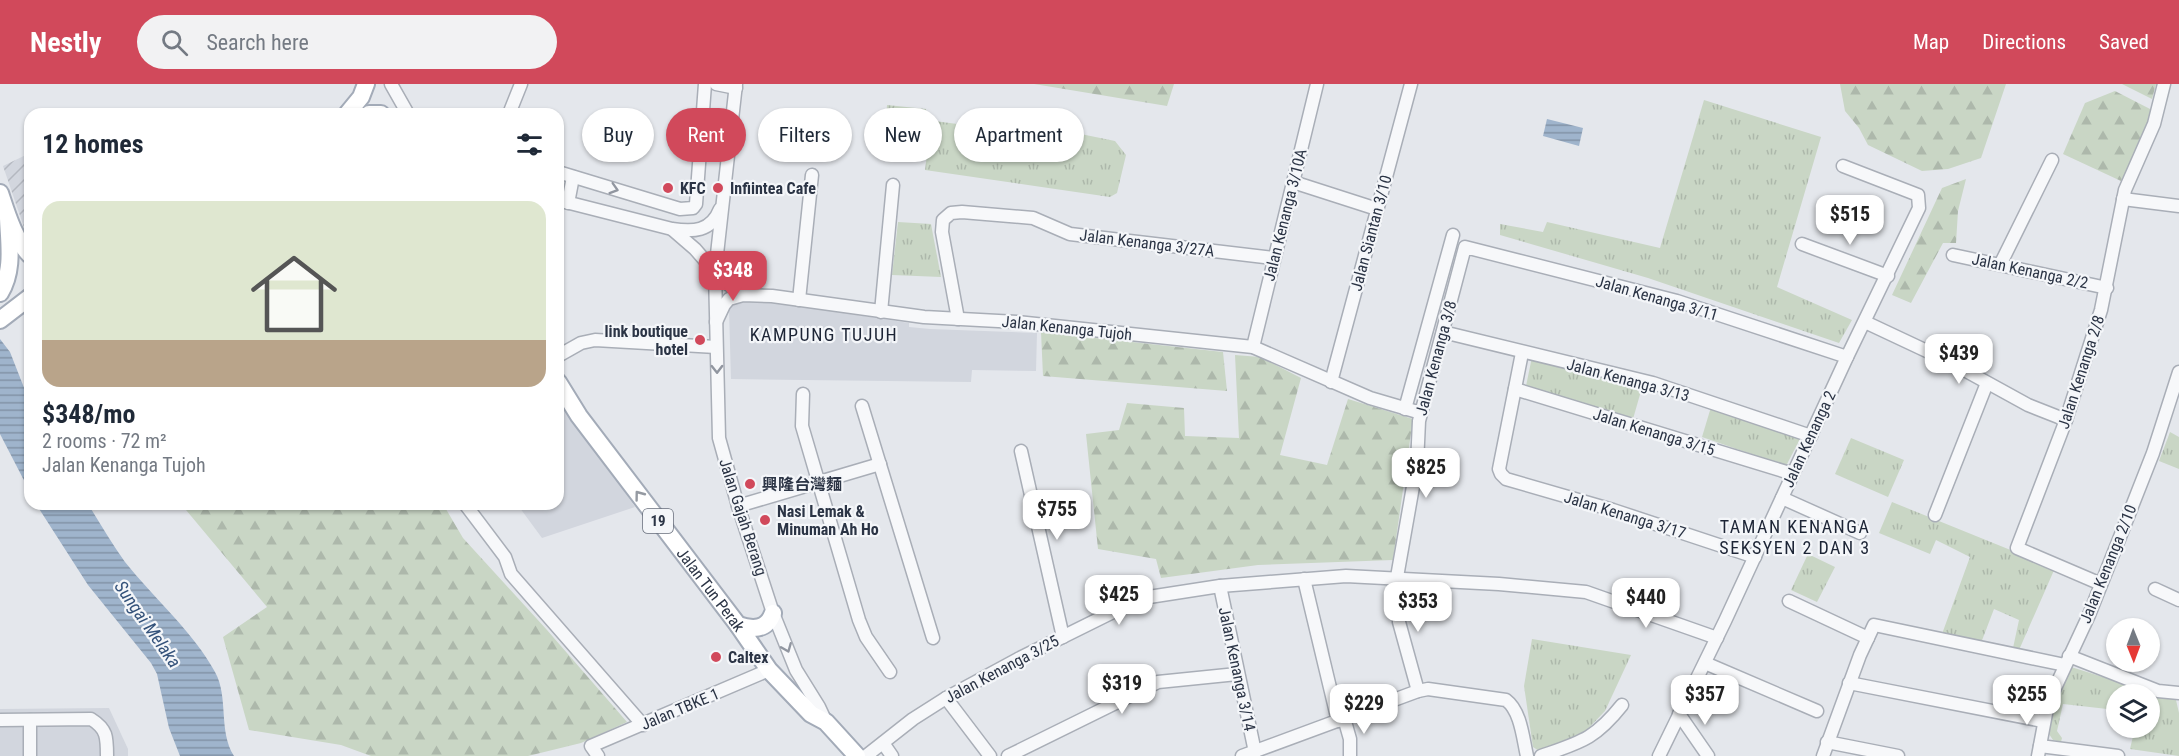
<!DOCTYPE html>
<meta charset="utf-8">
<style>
body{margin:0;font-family:"Roboto Condensed","Noto Sans SC",sans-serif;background:#f2f2f3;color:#1f2937;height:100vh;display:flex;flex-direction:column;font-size:22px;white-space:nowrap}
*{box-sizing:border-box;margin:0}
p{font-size:20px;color:#747a83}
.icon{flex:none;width:33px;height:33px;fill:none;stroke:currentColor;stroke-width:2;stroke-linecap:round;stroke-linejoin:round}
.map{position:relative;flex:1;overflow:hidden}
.details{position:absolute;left:24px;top:24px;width:540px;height:402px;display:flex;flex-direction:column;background:#fff;border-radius:18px;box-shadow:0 2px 4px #0004}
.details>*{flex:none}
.top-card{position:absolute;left:582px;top:24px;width:570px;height:54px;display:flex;gap:12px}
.needle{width:39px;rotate:179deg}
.fabs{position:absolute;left:2106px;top:534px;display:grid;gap:12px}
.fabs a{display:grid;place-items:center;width:54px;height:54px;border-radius:50%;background:#fff;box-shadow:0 2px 4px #0004;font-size:30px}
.price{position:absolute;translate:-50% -51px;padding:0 14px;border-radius:12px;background:#fff;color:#222;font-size:20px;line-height:39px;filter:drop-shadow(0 2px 3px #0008)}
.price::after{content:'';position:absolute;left:50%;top:36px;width:18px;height:14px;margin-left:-9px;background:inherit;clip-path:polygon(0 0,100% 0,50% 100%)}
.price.selected{background:#d1495b;color:#fff}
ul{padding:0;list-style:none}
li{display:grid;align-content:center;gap:12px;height:318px;padding:0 18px}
li span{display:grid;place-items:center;height:186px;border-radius:18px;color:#555}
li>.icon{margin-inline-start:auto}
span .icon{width:108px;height:108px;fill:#fffc;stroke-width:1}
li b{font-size:26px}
h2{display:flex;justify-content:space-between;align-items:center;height:72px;padding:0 18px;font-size:26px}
.tag{padding:0 21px;border-radius:27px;background:#fff;box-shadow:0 2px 4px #0004;font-size:21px;line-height:54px}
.tag.selected{background:#d1495b;color:#fff}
header{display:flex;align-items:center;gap:36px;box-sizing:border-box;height:84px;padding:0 30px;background:#d1495b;color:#fff}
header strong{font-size:28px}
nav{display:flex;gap:33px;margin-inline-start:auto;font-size:21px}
.search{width:420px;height:54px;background:#f2f2f3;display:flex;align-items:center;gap:15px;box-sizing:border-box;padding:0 21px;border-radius:33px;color:#747a83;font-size:22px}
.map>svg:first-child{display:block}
.built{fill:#d2d6de}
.industrial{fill:url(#industrial-furrows)}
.grass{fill:url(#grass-tufts)}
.forest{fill:url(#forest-firs)}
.water{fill:url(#water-rules)}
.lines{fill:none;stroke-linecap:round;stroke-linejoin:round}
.minor-casing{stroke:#a9aeb7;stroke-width:15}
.major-casing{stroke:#a3abb8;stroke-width:20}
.minor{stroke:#f7f8fa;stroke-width:12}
.major{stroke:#fff;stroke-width:16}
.oneway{stroke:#9196a0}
.oneway2{stroke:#959aa2}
.poi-dot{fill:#d1495b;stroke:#f4f6f9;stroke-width:2}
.labels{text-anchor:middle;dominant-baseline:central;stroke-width:4.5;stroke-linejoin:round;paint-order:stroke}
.shield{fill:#f4f6f9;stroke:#676e7b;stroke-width:1.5}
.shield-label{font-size:15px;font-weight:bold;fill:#2b3445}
.poi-label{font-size:16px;font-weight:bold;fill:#2b3445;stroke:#f4f6f9;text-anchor:start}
.street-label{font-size:16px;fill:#2b3445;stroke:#f4f6f9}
.neighbourhood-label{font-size:18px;letter-spacing:1.5px;fill:#1d2536;stroke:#f4f6f9}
.water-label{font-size:18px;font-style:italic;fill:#34527a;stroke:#f4f6f9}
</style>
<header>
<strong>Nestly</strong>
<div class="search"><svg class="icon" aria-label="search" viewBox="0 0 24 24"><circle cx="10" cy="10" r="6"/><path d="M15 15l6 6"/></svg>Search here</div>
<nav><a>Map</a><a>Directions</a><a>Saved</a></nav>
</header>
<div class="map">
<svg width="2179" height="672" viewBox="0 0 2179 672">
<defs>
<pattern id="industrial-furrows" width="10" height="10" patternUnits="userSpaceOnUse" patternTransform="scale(1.5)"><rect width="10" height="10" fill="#d2d6de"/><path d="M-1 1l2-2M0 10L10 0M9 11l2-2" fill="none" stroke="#b4b8c0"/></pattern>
<pattern id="grass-tufts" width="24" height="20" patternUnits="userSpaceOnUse" patternTransform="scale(1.5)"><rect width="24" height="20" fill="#c9d6c5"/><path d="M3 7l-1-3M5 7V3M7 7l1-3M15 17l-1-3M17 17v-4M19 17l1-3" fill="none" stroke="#adb8ab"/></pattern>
<pattern id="forest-firs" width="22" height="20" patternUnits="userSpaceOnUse" patternTransform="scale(1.5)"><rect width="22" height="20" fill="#c9d6c5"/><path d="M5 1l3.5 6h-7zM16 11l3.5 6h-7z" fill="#adb8ab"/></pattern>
<pattern id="water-rules" width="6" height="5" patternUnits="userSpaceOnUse" patternTransform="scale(1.5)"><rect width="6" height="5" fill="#9fb4cc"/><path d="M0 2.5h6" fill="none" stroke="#8293a7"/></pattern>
</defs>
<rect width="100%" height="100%" fill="#e4e7ec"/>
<!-- built -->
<g class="built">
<path d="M737,216H758L909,239V243L930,245L1037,249L1036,287L972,286L971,298L731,295L729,226Z"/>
<path d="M558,312L635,423L542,454L517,420H558Z"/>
<path d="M109,624L128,665V672H0V625Z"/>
</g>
<!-- industrial -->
<path class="industrial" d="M30,69V161L3,82Z"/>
<!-- grass -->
<g class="grass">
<path d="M1704,16L1821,53L1777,203L1852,236L1839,259L1648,194L1500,151V140L1543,148L1547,138L1660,164Z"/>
<path d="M887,21L926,25L927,36L995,45L997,33L1115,57L1126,71L1117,109L1110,113L925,86L930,48L886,43Z"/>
<path d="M898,138L931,140L941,193L892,191Z"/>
<path d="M1532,273L1643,300L1633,335L1526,302Z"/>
<path d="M1711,323L1800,355L1786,382L1702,353Z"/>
<path d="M2170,348L2179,353V385L2159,377Z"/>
<path d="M1851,354L1904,376L1888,413L1835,390Z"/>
<path d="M1892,418L2055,484L2019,566L2013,564L2019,536L1994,525L1981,559L1942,550L1970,473L1936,456L1930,470L1879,449Z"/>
<path d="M1808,470L1835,483L1817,518L1791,506Z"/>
<path d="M1532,555L1631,571L1605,627L1583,650L1539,667L1533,663L1524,602Z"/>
<path d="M2068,582L2176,616L2179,629V672L2130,665L2135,644H2150V610H2116V626L2063,620L2057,647L2062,654L2061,658L2053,656L2047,647L2051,618Z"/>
</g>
<!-- forest -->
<g class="forest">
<path d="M1034,0H1174L1167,22Z"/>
<path d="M1840,0H2006L1981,74L1948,85L1922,87L1868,61L1859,44L1845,27Z"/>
<path d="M2122,0H2156L2152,15Z"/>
<path d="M2115,7L2152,26L2148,44L2121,97L2063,70L2085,19Z"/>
<path d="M1966,95L1958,127L1956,159H1943L1911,219L1892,211L1942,104Z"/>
<path d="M1041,248L1223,268L1227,307L1043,292Z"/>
<path d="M1235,271L1260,273L1301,294L1280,371L1327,381L1348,315L1413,335L1393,476L1258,481L1161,494L1156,475L1098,465L1086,350L1119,346L1127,319L1184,324L1185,352L1239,354Z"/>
<path d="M181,420H443L463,454L547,546L627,638L581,659L528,672H371L341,661L249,646L223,553L267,523Z"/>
</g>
<!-- water -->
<g class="water">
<path d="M1547,35L1583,44L1579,62L1543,52Z"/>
<path d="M0,255L10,268L30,319V408L0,350Z"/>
<path d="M36,420H88C100,439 112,460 125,478C153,513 194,549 215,588C229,613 218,647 234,672H180L169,644L157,590L151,579L88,501Z"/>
</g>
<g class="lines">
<defs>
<g id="minor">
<path d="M391,0L408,30"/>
<path d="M716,0L736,4"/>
<path d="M736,0L715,188L719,354L738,422L773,529L796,586L819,623L826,638"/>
<path d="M509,30L521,0"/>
<path d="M558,88L680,125L693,124L696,120L705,0"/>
<path d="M1293,98L1377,125"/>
<path d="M2123,115L2179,122"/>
<path d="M558,116L672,145C693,148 711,148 720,125"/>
<path d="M568,119L573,93"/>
<path d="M673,146L695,165L722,196L729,201L749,207"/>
<path d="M1802,160L1888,192"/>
<path d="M1953,171L2107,204"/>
<path d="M2000,181L2052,76"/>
<path d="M799,216L812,91"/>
<path d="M881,228L893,101"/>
<path d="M958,235L942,148L943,136L951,129L962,128L1033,134L1070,150L1273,174"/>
<path d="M716,238L724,221L729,215L743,211L772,212L924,233L1017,238L1253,263L1370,314L1421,329"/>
<path d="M1865,238L1948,277L2028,321L2066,336"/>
<path d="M1443,248L1653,299L1811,352"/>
<path d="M1253,263L1317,0"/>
<path d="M1522,269L1499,385L1501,390L1506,395L1613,426L1755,473"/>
<path d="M558,272L581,259L595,256L716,263"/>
<path d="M1331,298L1411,0"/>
<path d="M1515,305L1793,390"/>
<path d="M803,310L802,342L859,536L866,553L890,588"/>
<path d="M862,322L933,554"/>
<path d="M1405,325L1453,151"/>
<path d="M1021,367L1063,553"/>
<path d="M1782,414L1860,449"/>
<path d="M465,420L505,473L511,490L643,641"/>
<path d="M738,422L880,380"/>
<path d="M1935,431L1987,299"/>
<path d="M1304,495L1338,637"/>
<path d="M2101,500L2017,464L2066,336L2101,226L2125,106L2154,40L2164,0"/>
<path d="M1220,502L1255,668"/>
<path d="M2155,505L2179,516"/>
<path d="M1789,517L1868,554"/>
<path d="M2069,572L2158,607L2179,609"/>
<path d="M1705,579L1817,627"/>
<path d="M1849,599L2043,637"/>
<path d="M1418,607L1399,538L1397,493L1417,380L1419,337L1465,163L1677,217L1847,273"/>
<path d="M946,614L990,672"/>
<path d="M1679,630L1708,672"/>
<path d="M1344,634L1350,655V672"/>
<path d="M0,636L91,635C107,645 107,653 107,672"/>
<path d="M30,636V672"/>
<path d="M1827,658L1898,672"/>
<path d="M883,659L892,672"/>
<path d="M2040,662L2118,672"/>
<path d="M598,672L591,662L769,586"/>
<path d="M866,672L913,635L946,614L1018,575L1129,520L1149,513L1220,502L1346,492L1499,500L1586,508L1717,554"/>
<path d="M1008,672L1158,598L1237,590"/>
<path d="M1242,672L1418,607L1428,605L1506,616C1521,627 1523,655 1527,672"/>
<path d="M1541,672C1581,658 1595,655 1622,621"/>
<path d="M1659,672L1725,537L1847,273L1919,124L1918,111L1843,82"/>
<path d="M1823,672L1860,571L1874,541L2065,581"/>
<path d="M2038,672L2048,619L2089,531L2118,458L2153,369L2179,288"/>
</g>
<g id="major">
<path d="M347,30L361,13L366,0"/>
<path d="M369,30H381"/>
<path d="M0,109C7,130 14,155 30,171"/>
<path d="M0,209C14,186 9,160 8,134"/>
<path d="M0,236L30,213"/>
<path id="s1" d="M558,298L579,332L738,541L769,586L811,630L826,638L857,672"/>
<path d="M738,541C753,546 767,546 773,529"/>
</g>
</defs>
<!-- minor casing -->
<use href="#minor" class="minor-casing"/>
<!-- major casing -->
<use href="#major" class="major-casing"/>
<!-- minor -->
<use href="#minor" class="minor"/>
<!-- major -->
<use href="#major" class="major"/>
</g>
<!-- one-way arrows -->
<defs><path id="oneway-chevron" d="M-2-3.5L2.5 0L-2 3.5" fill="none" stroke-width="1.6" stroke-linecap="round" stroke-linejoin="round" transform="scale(1.5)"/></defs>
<g class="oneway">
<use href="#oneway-chevron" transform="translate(614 105) rotate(17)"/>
<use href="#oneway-chevron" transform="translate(717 285) rotate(89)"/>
<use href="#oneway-chevron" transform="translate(787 564) rotate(68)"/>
</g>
<use class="oneway2" href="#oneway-chevron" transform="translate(639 411) rotate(-127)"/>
<!-- markers -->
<g class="poi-dot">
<circle cx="668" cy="104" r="6"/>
<circle cx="718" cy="104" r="6"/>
<circle cx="700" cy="256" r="6"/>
<circle cx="750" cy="400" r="6"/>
<circle cx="765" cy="436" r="6"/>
<circle cx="716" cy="573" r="6"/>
</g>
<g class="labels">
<!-- shield labels -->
<rect class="shield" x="643" y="425" width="30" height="24" rx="4.5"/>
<g class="shield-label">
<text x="658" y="437">19</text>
</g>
<!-- poi labels -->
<g class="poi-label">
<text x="680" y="104">KFC</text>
<text x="730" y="104">Infiintea Cafe</text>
<text x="688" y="247" text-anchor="end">link boutique<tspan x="688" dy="18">hotel</tspan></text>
<text x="762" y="400">興隆台灣麵</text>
<text x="777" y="427">Nasi Lemak &amp;<tspan x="777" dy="18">Minuman Ah Ho</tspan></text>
<text x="728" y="573">Caltex</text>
</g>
<!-- street labels -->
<g class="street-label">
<text transform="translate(1285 131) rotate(-76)">Jalan Kenanga 3/10A</text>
<text transform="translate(1371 149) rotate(-75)">Jalan Siantan 3/10</text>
<text transform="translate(1147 159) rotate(7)">Jalan Kenanga 3/27A</text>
<text transform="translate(2030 187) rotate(12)">Jalan Kenanga 2/2</text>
<text transform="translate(1657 214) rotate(16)">Jalan Kenanga 3/11</text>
<text transform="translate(1067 244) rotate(6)">Jalan Kenanga Tujoh</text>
<text transform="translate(1436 274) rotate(-75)">Jalan Kenanga 3/8</text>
<text transform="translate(2081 288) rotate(-72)">Jalan Kenanga 2/8</text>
<text transform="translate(1628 296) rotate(15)">Jalan Kenanga 3/13</text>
<text transform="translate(1654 348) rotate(17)">Jalan Kenanga 3/15</text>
<text transform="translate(1809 355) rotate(-65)">Jalan Kenanga 2</text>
<text transform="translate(1625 431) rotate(17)">Jalan Kenanga 3/17</text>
<text transform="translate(743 433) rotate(72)">Jalan Gajah Berang</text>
<text transform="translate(2108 480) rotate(-68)">Jalan Kenanga 2/10</text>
<text stroke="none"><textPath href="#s1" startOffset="258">Jalan Tun Perak</textPath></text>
<text transform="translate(1002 585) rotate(-28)">Jalan Kenanga 3/25</text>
<text transform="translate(1237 585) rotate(78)">Jalan Kenanga 3/14</text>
<text transform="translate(680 625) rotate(-23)">Jalan TBKE 1</text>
</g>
<!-- neighbourhood labels -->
<g class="neighbourhood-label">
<text x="824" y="250">KAMPUNG TUJUH</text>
<text x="1795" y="442">TAMAN KENANGA<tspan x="1795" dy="21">SEKSYEN 2 DAN 3</tspan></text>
</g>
<!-- water labels -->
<g class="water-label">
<text transform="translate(148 540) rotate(55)">Sungai Melaka</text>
</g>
</g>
</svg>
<div class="fabs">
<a><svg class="needle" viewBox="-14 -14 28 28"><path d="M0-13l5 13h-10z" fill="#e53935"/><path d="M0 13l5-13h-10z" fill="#747a83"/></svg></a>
<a><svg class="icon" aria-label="layers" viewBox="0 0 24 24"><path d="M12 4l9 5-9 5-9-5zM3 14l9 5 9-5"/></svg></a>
</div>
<b class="price" style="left:1850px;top:162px">$515</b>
<b class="price selected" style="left:733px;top:218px">$348</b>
<b class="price" style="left:1959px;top:301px">$439</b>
<b class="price" style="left:1426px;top:415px">$825</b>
<b class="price" style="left:1057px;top:457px">$755</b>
<b class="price" style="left:1119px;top:542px">$425</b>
<b class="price" style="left:1646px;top:545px">$440</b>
<b class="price" style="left:1418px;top:549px">$353</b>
<b class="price" style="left:1122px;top:631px">$319</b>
<b class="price" style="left:1705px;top:642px">$357</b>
<b class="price" style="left:2027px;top:642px">$255</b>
<b class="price" style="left:1364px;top:651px">$229</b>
<div class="top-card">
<a class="tag">Buy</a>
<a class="tag selected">Rent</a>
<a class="tag">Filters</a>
<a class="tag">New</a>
<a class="tag">Apartment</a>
</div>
<section class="details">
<h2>12 homes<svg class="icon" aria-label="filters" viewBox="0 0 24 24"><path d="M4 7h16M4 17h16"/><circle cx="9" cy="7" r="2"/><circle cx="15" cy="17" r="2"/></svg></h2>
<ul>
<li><span style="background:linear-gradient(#dfe7d0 75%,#b9a48a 0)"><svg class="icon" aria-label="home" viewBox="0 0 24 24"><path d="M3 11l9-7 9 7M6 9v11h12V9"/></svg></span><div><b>$348/mo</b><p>2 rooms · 72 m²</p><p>Jalan Kenanga Tujoh</p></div></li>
</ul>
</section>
</div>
